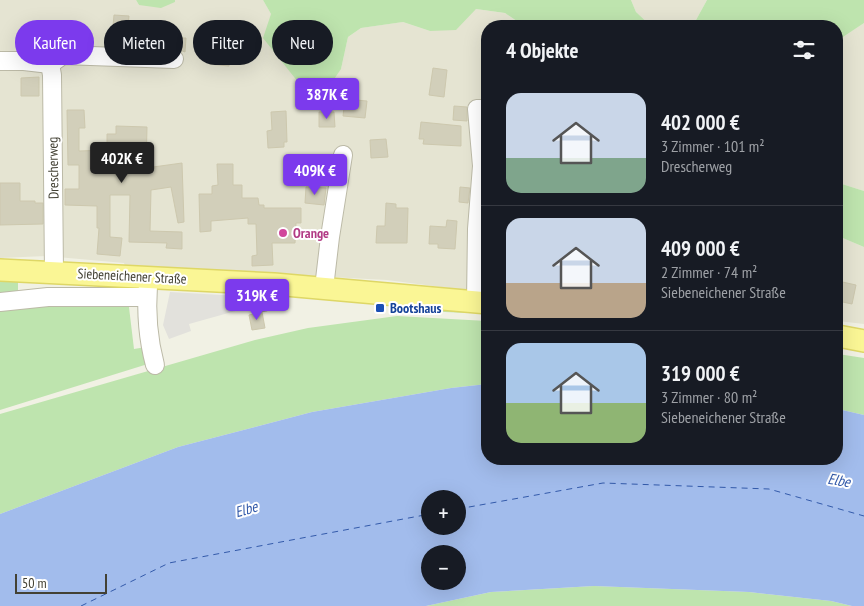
<!DOCTYPE html>
<html lang="de">
<meta charset="utf-8">
<style>
body{margin:0;font-family:"PT Sans Narrow",sans-serif;background:#20242c;color:#f1f3f6;height:100vh;display:flex;flex-direction:column;font-size:19px;white-space:nowrap}
*{box-sizing:border-box;margin:0}
p{font-size:16px;color:#9ea1a6}
.icon{flex:none;width:28px;height:28px;fill:none;stroke:currentColor;stroke-width:2;stroke-linecap:round;stroke-linejoin:round}
.map{position:relative;flex:1;overflow:hidden}
.sheet{position:absolute;left:481px;top:20px;width:362px;height:445px;display:flex;flex-direction:column;background:#171b24;border-radius:20px;box-shadow:0 5px 20px #0002}
.sheet>*{flex:none}
.guide{position:absolute;left:15px;top:20px;width:391px;height:45px;display:flex;gap:10px}
.controls{position:absolute;left:421px;top:490px;display:grid;gap:10px}
.controls a{display:grid;place-items:center;width:45px;height:45px;border-radius:50%;background:#171b24;box-shadow:0 5px 20px #0002;font-size:25px}
.scale{position:absolute;left:15px;bottom:12px;width:92px;box-sizing:border-box;padding-left:5px;border:2px solid #434134;border-top:0;font-size:14px;line-height:18px;white-space:nowrap;color:#434134;-webkit-text-stroke:4px #fff;paint-order:stroke}
.price{position:absolute;translate:-50% -42px;padding:0 11px;border-radius:5px;background:#7c3aed;color:#fff;font-size:16px;line-height:32px;filter:drop-shadow(0 1px 2px #0008)}
.price::after{content:'';position:absolute;left:50%;top:30px;width:15px;height:11px;margin-left:-8px;background:inherit;clip-path:polygon(0 0,100% 0,50% 100%)}
.price.selected{background:#222;color:#fff}
ul{padding:0;list-style:none}
li{display:flex;align-items:center;gap:15px;height:125px;padding:0 25px}
li+li{border-top:1px solid #363941}
li span{display:grid;place-items:center;flex:none;width:140px;height:100px;border-radius:15px;color:#555}
li>.icon{margin-inline-start:auto}
span .icon{width:60px;height:60px;fill:#fffc;stroke-width:1}
li b{font-size:21px}
h2{display:flex;justify-content:space-between;align-items:center;height:60px;padding:0 25px;font-size:21px}
.pill{padding:0 18px;border-radius:22px;background:#171b24;box-shadow:0 5px 20px #0002;font-size:18px;line-height:45px}
.pill.selected{background:#7c3aed;color:#fff}
.map>svg:first-child{display:block}
.residential{fill:#e5e4d2}
.green{fill:#bee4ae}
.parking{fill:#e2e1dc}
.water{fill:#a2bcec;fill-rule:evenodd}
.lines{fill:none;stroke-linecap:round;stroke-linejoin:round}
.ferry{stroke:#335aaa;stroke-width:1;stroke-dasharray:6 5;stroke-linecap:butt}
.building{fill:#d2cfba;stroke:#cdc8ae}
.minor-casing{stroke:#bcbaa7;stroke-width:20}
.major-casing{stroke:#ded766;stroke-width:24}
.minor{stroke:#fff;stroke-width:18}
.major{stroke:#faf695;stroke-width:21}
.hotel-dot{fill:#d1479c;stroke:#fff;stroke-width:2}
.transit-dot{fill:#1a4fb4;stroke:#fff;stroke-width:2}
.labels{text-anchor:middle;dominant-baseline:central;stroke-width:4;stroke-linejoin:round;paint-order:stroke}
.street-label{font-size:14px;fill:#434134;stroke:#fff}
.hotel-label{font-size:14px;font-weight:bold;fill:#b23c85;stroke:#fff;text-anchor:start}
.transit-label{font-size:14px;font-weight:bold;fill:#164399;stroke:#fff;text-anchor:start}
.water-label{font-size:15px;font-style:italic;fill:#335aaa;stroke:#fff}
</style>
<div class="map">
<svg width="864" height="606" viewBox="0 0 864 606">
<rect width="100%" height="100%" fill="#f1f1e4"/>
<!-- residential -->
<g class="residential">
<path d="M0,0H136L139,5L175,2V0H263L271,14L341,69L348,37L361,28L403,22L430,31L476,9L505,13L524,26H488L487,293L387,280L125,266L124,263L46,256L0,258Z"/>
<path d="M631,0H707L696,20L690,26H651L636,12Z"/>
<path d="M864,23V191L842,184L838,181V38L843,37Z"/>
<path d="M838,236L864,247V324L838,321Z"/>
</g>
<!-- green -->
<g class="green">
<path d="M136,0H175V2L161,8L139,5Z"/>
<path d="M263,0H631L636,12L651,26H524L505,13L476,9L456,30L430,31L403,22L361,28L348,37L341,69L330,85L302,87L263,38L271,14Z"/>
<path d="M707,0H864V23L843,37L838,38V26H690L696,20Z"/>
<path d="M838,181L842,184L864,191V247L838,236Z"/>
<path d="M0,277H18V297L0,300Z"/>
<path d="M128,299L134,349L146,347L151,363L0,410V306Z"/>
<path d="M433,306L468,310L469,313L397,310L398,308H414Z"/>
<path d="M397,316L487,321V384L451,388L312,412L178,447L0,514V414L255,340L308,328Z"/>
<path d="M838,354L864,358V415L838,409Z"/>
<path d="M594,586L749,592L831,601L852,606H426L491,592Z"/>
</g>
<!-- parking -->
<path class="parking" d="M170,292L258,297L257,305L189,324L191,331L169,339L163,325Z"/>
<!-- water -->
<path class="water" d="M487,384L488,459H838V409L864,415V606H852L831,601L749,592L594,586L491,592L426,606H0V514L178,447L312,412L451,388ZM430,499H458V526H430ZM430,554H458V581H430Z"/>
<g class="lines">
<!-- ferry -->
<g class="ferry">
<path d="M458,509L603,483L769,489L864,516"/>
<path d="M81,606L169,563L430,514"/>
</g>
</g>
<!-- building -->
<g class="building">
<path d="M114,15L129,16L127,39L112,38Z"/>
<path d="M32,28H46V52L32,51Z"/>
<path d="M70,30L87,32L86,45H69Z"/>
<path d="M176,38H186L185,52L175,48Z"/>
<path d="M210,52L230,54L229,66L209,64Z"/>
<path d="M433,68L447,70L444,97L429,95Z"/>
<path d="M39,77V96H21V78Z"/>
<path d="M345,99L367,101L365,118L343,116Z"/>
<path d="M454,106L467,107V121L453,120Z"/>
<path d="M67,110H84L85,128H79V151L107,150V134H116V126L147,127L146,168L182,163L184,222L178,223L171,187L151,190L150,231L182,232V249L166,248L167,243L129,242L130,195H110V237L122,238L120,256L97,254L99,228H97V206L65,205V189H79V165H68Z"/>
<path d="M286,111L287,142H284V147L268,148L267,131L272,130L271,112Z"/>
<path d="M319,112H334L335,127H319Z"/>
<path d="M421,122L461,126V146L423,144L424,139H419Z"/>
<path d="M386,139L388,157L371,158L370,140Z"/>
<path d="M324,162L331,163L329,175L323,174Z"/>
<path d="M217,164H233V185H242V198H258L259,205H264V208H301V223H296L295,243H272L273,265L252,266V256L257,255L256,224H248V218L211,221V231L200,232L199,194H212V186L218,185Z"/>
<path d="M0,183H20V201H35V203H43V224L0,225Z"/>
<path d="M306,187L326,188L324,205L305,203Z"/>
<path d="M460,187L470,188L468,203L459,202Z"/>
<path d="M386,203L396,204V208H408L407,243H376L377,226H385Z"/>
<path d="M447,220L457,221L455,249L438,248V244H429L430,226L446,227Z"/>
<path d="M838,281L856,285L852,304L838,301Z"/>
<path d="M262,312L265,328L252,330L249,315Z"/>
</g>
<g class="lines">
<defs>
<g id="minor">
<path d="M0,61H24L50,64L63,55L174,59"/>
<path d="M50,64L52,75L54,272"/>
<path d="M148,285C146,312 148,339 155,365"/>
<path d="M324,288L330,237L343,155"/>
<path d="M0,302L48,297H147"/>
<path d="M264,302L274,296V284"/>
<path d="M476,302L477,229L482,166L477,109H488"/>
</g>
<g id="major">
<path d="M0,270L274,284L488,303"/>
<path d="M838,336L864,341"/>
</g>
</defs>
<!-- minor casing -->
<use href="#minor" class="minor-casing"/>
<!-- major casing -->
<use href="#major" class="major-casing"/>
<!-- minor -->
<use href="#minor" class="minor"/>
<!-- major -->
<use href="#major" class="major"/>
</g>
<!-- markers -->
<circle class="hotel-dot" cx="283" cy="233" r="5"/>
<rect class="transit-dot" x="375" y="303" width="10" height="10" rx="2.5"/>
<g class="labels">
<!-- street labels -->
<g class="street-label">
<text transform="translate(53 168) rotate(-91)">Drescherweg</text>
<text transform="translate(132 276) rotate(3)">Siebeneichener Straße</text>
</g>
<!-- hotel labels -->
<g class="hotel-label">
<text x="293" y="233">Orange</text>
</g>
<!-- transit labels -->
<g class="transit-label">
<text x="390" y="308">Bootshaus</text>
</g>
<!-- water labels -->
<g class="water-label">
<text transform="translate(839 480) rotate(10)">Elbe</text>
<text transform="translate(246 509) rotate(-16)">Elbe</text>
</g>
</g>
</svg>
<div class="controls">
<a>+</a>
<a>−</a>
</div>
<div class="scale">50 m</div>
<b class="price" style="left:327px;top:120px">387K €</b>
<b class="price selected" style="left:122px;top:184px">402K €</b>
<b class="price" style="left:315px;top:196px">409K €</b>
<b class="price" style="left:257px;top:321px">319K €</b>
<div class="guide">
<a class="pill selected">Kaufen</a>
<a class="pill">Mieten</a>
<a class="pill">Filter</a>
<a class="pill">Neu</a>
</div>
<section class="sheet">
<h2>4 Objekte<svg class="icon" aria-label="filters" viewBox="0 0 24 24"><path d="M4 7h16M4 17h16"/><circle cx="9" cy="7" r="2"/><circle cx="15" cy="17" r="2"/></svg></h2>
<ul>
<li><span style="background:linear-gradient(#c9d6e8 65%,#7fa58c 0)"><svg class="icon" aria-label="home" viewBox="0 0 24 24"><path d="M3 11l9-7 9 7M6 9v11h12V9"/></svg></span><div><b>402 000 €</b><p>3 Zimmer · 101 m²</p><p>Drescherweg</p></div></li>
<li><span style="background:linear-gradient(#c9d6e8 65%,#b9a48a 0)"><svg class="icon" aria-label="home" viewBox="0 0 24 24"><path d="M3 11l9-7 9 7M6 9v11h12V9"/></svg></span><div><b>409 000 €</b><p>2 Zimmer · 74 m²</p><p>Siebeneichener Straße</p></div></li>
<li><span style="background:linear-gradient(#a9c7e8 60%,#8fb573 0)"><svg class="icon" aria-label="home" viewBox="0 0 24 24"><path d="M3 11l9-7 9 7M6 9v11h12V9"/></svg></span><div><b>319 000 €</b><p>3 Zimmer · 80 m²</p><p>Siebeneichener Straße</p></div></li>
</ul>
</section>
</div>
